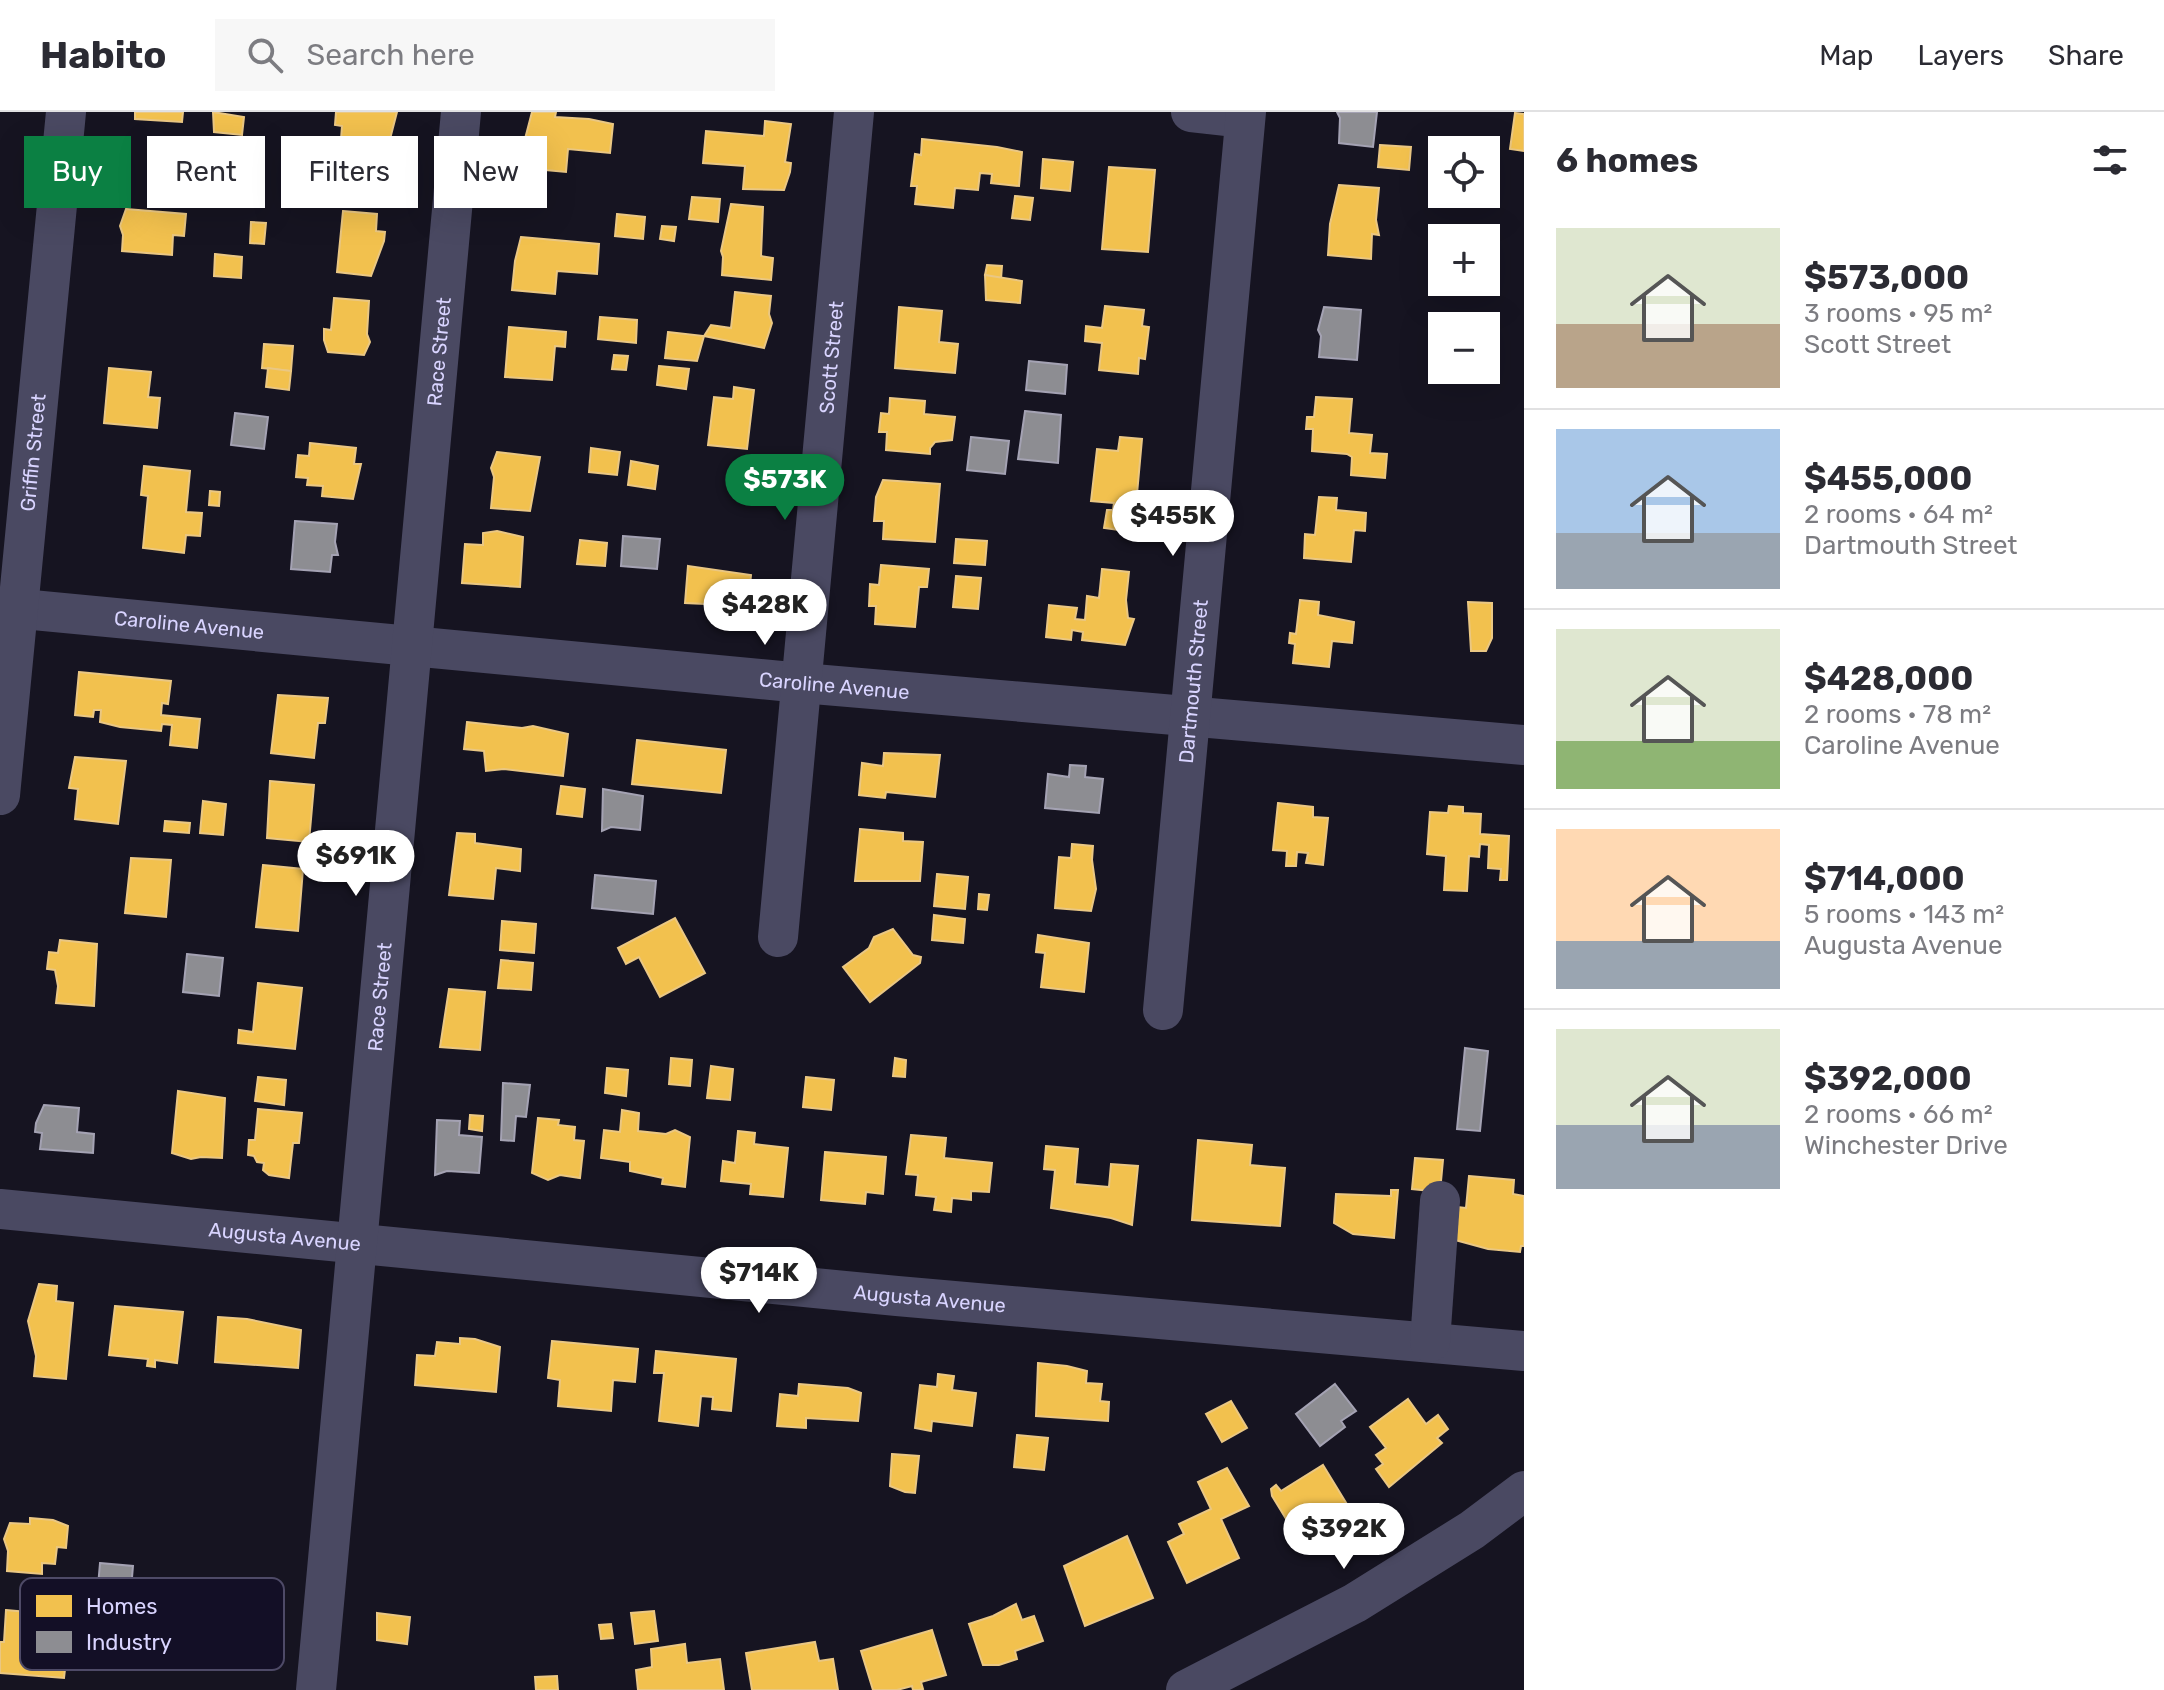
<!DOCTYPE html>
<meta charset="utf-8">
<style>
body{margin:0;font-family:Rubik,sans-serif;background:#f7f7f7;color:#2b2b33;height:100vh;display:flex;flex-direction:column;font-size:30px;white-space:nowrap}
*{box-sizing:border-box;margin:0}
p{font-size:26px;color:#7c7c81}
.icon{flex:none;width:44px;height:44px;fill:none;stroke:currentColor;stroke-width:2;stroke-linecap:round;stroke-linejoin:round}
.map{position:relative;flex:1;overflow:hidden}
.panel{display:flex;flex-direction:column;background:#fff;width:640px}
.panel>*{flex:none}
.top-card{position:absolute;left:24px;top:24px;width:760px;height:72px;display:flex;gap:16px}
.fabs{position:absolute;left:1428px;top:24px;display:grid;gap:16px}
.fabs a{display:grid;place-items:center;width:72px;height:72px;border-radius:0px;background:#fff;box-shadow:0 8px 32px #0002;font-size:40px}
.price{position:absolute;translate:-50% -68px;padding:0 18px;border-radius:28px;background:#fff;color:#222;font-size:26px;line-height:52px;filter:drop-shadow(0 2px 4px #0008)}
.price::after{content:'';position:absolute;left:50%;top:48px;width:24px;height:18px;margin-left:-12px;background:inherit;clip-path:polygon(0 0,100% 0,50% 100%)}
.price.selected{background:#0b8043;color:#fff}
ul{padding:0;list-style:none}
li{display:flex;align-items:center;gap:24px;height:200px;padding:0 32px}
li+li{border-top:2px solid #e1e1e2}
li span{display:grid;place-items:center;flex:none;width:224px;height:160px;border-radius:0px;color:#555}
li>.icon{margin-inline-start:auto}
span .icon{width:96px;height:96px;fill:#fffc;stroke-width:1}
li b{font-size:34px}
h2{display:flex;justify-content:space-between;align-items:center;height:96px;padding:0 32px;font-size:34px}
.chip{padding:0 28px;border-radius:0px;background:#fff;box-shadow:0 8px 32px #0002;font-size:28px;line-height:72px}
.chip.selected{background:#0b8043;color:#fff}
header{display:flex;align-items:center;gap:48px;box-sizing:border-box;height:112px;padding:0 40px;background:#fff;border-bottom:2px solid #e1e1e2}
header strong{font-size:38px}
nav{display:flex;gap:44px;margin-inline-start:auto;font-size:28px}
.search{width:560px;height:72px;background:#f7f7f7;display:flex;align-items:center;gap:20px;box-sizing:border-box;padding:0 28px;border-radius:0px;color:#7c7c81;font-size:30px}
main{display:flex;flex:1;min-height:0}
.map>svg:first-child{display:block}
.homes{fill:#f2c14e;stroke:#eac783;stroke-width:2}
.industry{fill:#8d8d92;stroke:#a4a2b3;stroke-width:2}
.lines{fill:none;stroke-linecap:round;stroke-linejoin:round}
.minor{stroke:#4a4962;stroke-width:40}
.labels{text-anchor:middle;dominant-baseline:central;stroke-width:8;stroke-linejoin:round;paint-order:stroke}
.street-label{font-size:20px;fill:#d9d4ff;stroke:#130f26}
.key{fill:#130f26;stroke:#4e4a67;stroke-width:2}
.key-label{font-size:22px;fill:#d9d4ff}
</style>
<header>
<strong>Habito</strong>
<div class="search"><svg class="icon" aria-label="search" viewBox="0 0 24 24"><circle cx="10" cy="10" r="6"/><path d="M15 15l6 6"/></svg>Search here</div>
<nav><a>Map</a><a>Layers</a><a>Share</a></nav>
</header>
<main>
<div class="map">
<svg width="1524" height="1578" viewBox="0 0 1524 1578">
<rect width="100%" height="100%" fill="#161421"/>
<!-- homes -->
<g class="homes">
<path d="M135,0H183L182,10L135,7Z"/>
<path d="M213,0L244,5L242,23L214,20Z"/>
<path d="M336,0H397L389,31L341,27L342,14L335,13Z"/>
<path d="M532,0H556L555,5L589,7L613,12L610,41L568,37L566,60L524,56L525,27Z"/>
<path d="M1515,1L1524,2V39L1510,37Z"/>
<path d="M765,9L791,12L785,50L791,51L790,60L784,78L743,77L745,54L703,51L706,19L764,24Z"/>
<path d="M922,27L997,35L1022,40L1019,74L991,71L992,62L980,61L978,78L955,76L953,96L915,92L917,74H911L915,42L921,43Z"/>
<path d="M1380,33L1411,35L1409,58L1378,55Z"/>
<path d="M209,43L244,46L242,75L207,72Z"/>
<path d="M1043,47L1073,50L1070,79L1041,76Z"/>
<path d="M1109,55L1155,58L1148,140L1102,137Z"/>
<path d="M1339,73L1379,76L1376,108L1379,123L1372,122L1371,147L1328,143L1330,112Z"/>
<path d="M1015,84L1033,86L1030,108L1012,106Z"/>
<path d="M692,85L720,87L718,110L689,107Z"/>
<path d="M731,92L763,95L761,144L773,146L771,168L722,163L723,145L721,139Z"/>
<path d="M126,97L186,102L184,124L173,123L172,143L122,139L123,123L120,114Z"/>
<path d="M343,99L377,102L376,119L385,120L384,129L371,164L337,160Z"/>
<path d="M617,102L645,105L643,127L615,124Z"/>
<path d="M251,110L266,111L264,132L250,131Z"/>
<path d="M662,114L676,115L674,129L660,127Z"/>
<path d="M521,125L599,132L597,162L557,159L555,182L512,178L515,149Z"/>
<path d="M215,142L242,145L241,166L214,164Z"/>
<path d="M987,153L1002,154L1001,167L985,163Z"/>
<path d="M985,163L1022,169L1020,191L986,188Z"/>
<path d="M735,180L771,184L769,202L772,211L764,236L704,224L711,213L731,216Z"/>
<path d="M334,186L369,189L367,222L370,230L364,243L328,240L324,228V217L331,218Z"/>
<path d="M1105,194L1144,198L1142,214L1149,215L1145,247L1139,246L1138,262L1099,258L1102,231L1085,229L1086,214L1102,216Z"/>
<path d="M899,195L942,199L939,230L958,232L955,261L895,256Z"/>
<path d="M600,205L637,208L636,231L598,227Z"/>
<path d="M509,215L566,220L565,235L555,234L552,268L505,265Z"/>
<path d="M668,220L704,224L697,249L665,246Z"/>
<path d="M264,232L293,234L291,259L262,256Z"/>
<path d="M614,243L628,244L626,258L612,257Z"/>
<path d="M659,254L689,257L686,277L657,273Z"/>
<path d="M109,256L151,260L148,285L160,286L157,316L104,311Z"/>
<path d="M268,256L291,259L289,278L266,275Z"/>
<path d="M734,275L754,278L747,337L708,333L714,285L733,287Z"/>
<path d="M1316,285L1352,287L1349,321L1372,323L1370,341L1387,342L1385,366L1351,363L1352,345L1347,342L1312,339L1313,317H1306L1307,305H1314Z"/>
<path d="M890,286L925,289L924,302L955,305L952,328L935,330L930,336V342L886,338L887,320H879L881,301L889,302Z"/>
<path d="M1120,325L1142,327L1136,393L1131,392L1130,399L1136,400L1134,420L1104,416L1107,398H1113L1114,391L1091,389L1097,337L1118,339Z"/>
<path d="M310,331L356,336L354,352H361L353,387L322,384L323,374L307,373L308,366L296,365L298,343L309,344Z"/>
<path d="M591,336L620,340L617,363L589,360Z"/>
<path d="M497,340L540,345L530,399L491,396L494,365L491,356Z"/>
<path d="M631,349L658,354L655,377L628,373Z"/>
<path d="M144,354L190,359L186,400L202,401L200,424L186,423L184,441L143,436L148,384L141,383Z"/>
<path d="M883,368L940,372L935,430L883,427L884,409H874L876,385Z"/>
<path d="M210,379L220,380L219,394L209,393Z"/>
<path d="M1319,385L1337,386L1336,398L1366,401L1365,419L1354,418L1351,450L1304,446L1305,422L1315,423Z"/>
<path d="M497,419L523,425L520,475L462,471L465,432L483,433V421Z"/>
<path d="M956,427L987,429L985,453L954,451Z"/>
<path d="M580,428L607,431L605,454L577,452Z"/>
<path d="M881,453L929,457L927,475H919L915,515L875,512L876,494H869L870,472L879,473Z"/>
<path d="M688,454L751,463L748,494L685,491Z"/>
<path d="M1102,457L1129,460L1126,488L1128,506L1134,507L1125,533L1082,528L1083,520L1072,518L1071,528L1046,525L1049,493L1077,496L1075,507L1085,508L1087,484L1099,486Z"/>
<path d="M956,464L981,466L978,497L953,495Z"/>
<path d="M1300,488L1319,490L1318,503L1354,510L1352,531L1332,529L1329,555L1293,551L1295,532L1289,531L1290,521L1296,522Z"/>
<path d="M1468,490L1492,491V526L1486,539H1471Z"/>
<path d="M79,560L171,569L168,592L162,591L161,603L200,607L197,636L170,633L172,613L162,612L161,619L120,615L100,610L101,598H94L93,605L75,603Z"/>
<path d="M278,583L328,586L325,611H318L314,646L271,641Z"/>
<path d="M467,610L522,616L533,614L568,622L563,664L504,657L486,659L484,639L464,637Z"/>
<path d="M637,628L726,638L721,681L632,672Z"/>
<path d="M884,641L940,643L935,685L886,680L885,686L859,683L862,651L883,654Z"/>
<path d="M75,645L126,649L118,712L75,707L78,677L69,676Z"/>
<path d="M270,669L314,673L309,730L267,726Z"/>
<path d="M561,674L585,677L582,705L557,702Z"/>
<path d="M203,689L226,692L223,723L200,721Z"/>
<path d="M1278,691L1313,695V705L1328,706L1323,753L1306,751L1308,741L1297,740L1296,754H1286L1287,739L1273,738Z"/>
<path d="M1449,694L1463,695V701L1481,702L1480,722L1509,724L1507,768H1500L1501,757L1488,756L1489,733L1480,732L1479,745L1469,744L1467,779L1444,778L1446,744L1427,742L1430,700L1448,701Z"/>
<path d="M165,709L190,711L189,721L164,719Z"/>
<path d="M860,717L903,721V729L923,730L920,769H855Z"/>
<path d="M457,721L475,722V731L521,737L520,759L496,756L493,787L449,783Z"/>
<path d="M1072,732L1093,734L1092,748L1096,777L1091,799L1055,796L1059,745L1071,746Z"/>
<path d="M131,746L171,748L166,805L125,801Z"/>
<path d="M263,753L303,757L298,819L256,815Z"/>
<path d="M937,762L968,765L965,797L934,794Z"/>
<path d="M979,782L989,783L987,798L978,797Z"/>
<path d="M934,803L965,807L963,831L932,828Z"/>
<path d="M675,806L705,861L660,885L639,845L626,852L618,836Z"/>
<path d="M502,809L536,812L534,841L500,838Z"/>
<path d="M893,817L913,843L921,845L920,851L870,890L843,855L869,836L874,825Z"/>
<path d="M1038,823L1089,831L1084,880L1041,875L1045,841L1036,840Z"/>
<path d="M60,828L97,832L94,894L56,891L58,874L55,858L47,857L49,840L58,841Z"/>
<path d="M501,848L533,851L531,878L498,876Z"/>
<path d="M258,871L302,876L295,937L238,931L239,918L253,920Z"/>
<path d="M449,877L485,880L480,938L440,935Z"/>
<path d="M671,946L692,948L690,974L669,972Z"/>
<path d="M895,946L906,948L905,965L893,964Z"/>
<path d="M711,954L733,957L730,988L707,986Z"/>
<path d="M607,956L628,958L626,984L605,981Z"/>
<path d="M258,965L286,968L284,993L255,989Z"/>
<path d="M806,965L834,968L831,998L803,995Z"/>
<path d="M178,979L225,986L222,1046L201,1045L191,1047L172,1041Z"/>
<path d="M258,997L302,1001L299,1031H293L289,1066L269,1063L263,1058L264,1051L257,1050L254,1044L248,1043L249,1028H255Z"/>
<path d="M622,998L639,1001L638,1019L666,1022L675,1018L690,1025L685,1075L662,1072L663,1066L630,1059V1050L601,1046L604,1018L620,1020Z"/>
<path d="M470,1003L483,1004L482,1019L469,1017Z"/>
<path d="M538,1006L559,1008L558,1013L575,1015L574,1028L584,1029L580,1066L560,1063L548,1068L532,1061Z"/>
<path d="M738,1019L755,1021L754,1032L788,1036L783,1085L750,1082L751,1072L721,1069L723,1049L735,1051Z"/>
<path d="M911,1023L946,1026L944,1046L992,1051L989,1080L971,1079V1088L952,1086L951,1100L934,1098L936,1085L916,1083L918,1063L906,1062Z"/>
<path d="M1198,1028L1252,1033L1250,1053L1285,1056L1280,1114L1192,1108Z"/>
<path d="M1046,1034L1078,1037L1075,1072L1109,1075L1111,1052L1138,1054L1132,1113L1111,1106L1051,1096L1055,1058L1044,1057Z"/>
<path d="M825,1040L886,1045L883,1082L866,1080L865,1092L821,1088Z"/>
<path d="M1415,1046L1443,1048L1440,1080L1412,1077Z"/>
<path d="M1469,1064L1514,1068L1513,1082L1524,1084V1134H1521L1520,1140L1488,1137L1455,1128L1458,1095L1466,1096Z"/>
<path d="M1391,1078H1398L1394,1126L1353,1122L1334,1111L1336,1082L1391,1084Z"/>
<path d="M39,1172L57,1174L56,1189L73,1191L66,1267L34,1264L36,1244L28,1209Z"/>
<path d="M115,1194L183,1200L177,1251L155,1248V1255L147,1254L148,1247L109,1243Z"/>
<path d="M218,1205L247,1207L301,1218L298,1256L215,1250Z"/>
<path d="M460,1226L475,1227L500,1235L496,1280L415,1273L417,1243L435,1244L437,1230L460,1232Z"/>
<path d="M552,1229L638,1237L635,1270L613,1268L611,1299L558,1294L560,1268L548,1266Z"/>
<path d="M656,1239L736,1247L731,1299L712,1297L713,1285L701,1284L698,1314L659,1309L664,1261H654Z"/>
<path d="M1038,1251L1067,1254L1087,1259L1086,1271L1102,1272L1100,1289L1109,1290L1108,1309L1036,1304Z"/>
<path d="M938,1262L954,1264L952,1278L976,1281L972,1314L932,1309L931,1319L915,1316L920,1273L937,1275Z"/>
<path d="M799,1272L848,1276L861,1281L858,1309L806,1306V1316L777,1314L780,1282L798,1284Z"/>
<path d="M1408,1287L1426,1312L1438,1303L1448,1317L1437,1326L1442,1331L1389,1375L1376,1357L1383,1352L1376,1343L1386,1336L1370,1315Z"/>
<path d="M1231,1289L1247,1316L1222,1330L1206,1302Z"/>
<path d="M1017,1323L1048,1326L1044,1358L1014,1355Z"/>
<path d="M892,1342L919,1344L915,1381L905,1380L890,1374Z"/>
<path d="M1323,1353L1348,1394L1312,1416L1305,1406L1291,1415L1272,1384L1271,1377L1276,1373L1281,1379Z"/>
<path d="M1227,1356L1249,1394L1221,1407L1239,1446L1187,1471L1168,1430L1184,1422L1179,1412L1211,1397L1198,1370Z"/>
<path d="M30,1406L53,1408L68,1414L66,1436L57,1435L55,1452L42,1451V1462L7,1459L8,1439L4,1427L10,1411L30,1412Z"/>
<path d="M1127,1424L1153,1486L1085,1514L1064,1454Z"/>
<path d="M1016,1492L1022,1508L1034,1504L1043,1529L1015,1539L1017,1547L999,1553H983L969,1512L993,1504Z"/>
<path d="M6,1498L27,1500L26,1513L58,1515L59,1502L100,1505L98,1525L109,1526L107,1544L67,1540L64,1566L0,1561V1530H4Z"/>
<path d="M654,1499L658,1529L635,1532L631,1501Z"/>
<path d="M377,1501L410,1505L407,1532L377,1528Z"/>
<path d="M611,1512L613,1526L601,1527L599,1513Z"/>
<path d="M932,1518L946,1563L921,1570L923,1577L919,1578H913L912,1574L897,1578H873L861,1539Z"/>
<path d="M815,1530L819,1549L833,1547L838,1578H752L746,1541Z"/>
<path d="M685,1532L687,1551L720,1547L724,1578H638L636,1558L652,1555L651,1537Z"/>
<path d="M557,1564L558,1578H536L535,1565Z"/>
</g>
<!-- industry -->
<g class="industry">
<path d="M1337,0H1377L1373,35L1339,31L1340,6Z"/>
<path d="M1324,195L1361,198L1357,248L1319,245L1321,224L1318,218Z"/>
<path d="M1029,249L1067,253L1065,282L1026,278Z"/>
<path d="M1025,299L1061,303L1058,351L1018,347Z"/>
<path d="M235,301L268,305L264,337L231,333Z"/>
<path d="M971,325L1009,329L1005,362L967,358Z"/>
<path d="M295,409L337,412L335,430L338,443H332L330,460L291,457Z"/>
<path d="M623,424L660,427L657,457L621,454Z"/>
<path d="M1070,653L1086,654L1085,665L1103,667L1099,701L1045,696L1048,662L1069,665Z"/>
<path d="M603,677L643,684L640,718L611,715L602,719Z"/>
<path d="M595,763L656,769L653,802L592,796Z"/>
<path d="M187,842L223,846L219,884L183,880Z"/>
<path d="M1465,936L1488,939L1480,1019L1457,1017Z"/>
<path d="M503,971L530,973L526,1005L516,1004L514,1029L501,1028Z"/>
<path d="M44,993L79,996L77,1020L94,1022L93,1041L40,1037L42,1021L35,1020L36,1011Z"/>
<path d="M437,1008L460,1009L459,1023L482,1025L479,1061L447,1059L435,1063Z"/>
<path d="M1335,1272L1356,1299L1341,1309L1345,1315L1320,1334L1296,1302Z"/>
<path d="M100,1451L133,1454L130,1489L97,1486Z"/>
</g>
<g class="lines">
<!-- minor -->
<g class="minor">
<path d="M1191,0L1245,6"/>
<path id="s1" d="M0,495L802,571L1524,633"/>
<path id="s2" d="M0,683L66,0"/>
<path id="s3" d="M778,825L854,0"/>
<path id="s4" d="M1163,898L1246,0"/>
<path id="s5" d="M0,1097L897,1184L1524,1239"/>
<path d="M1430,1230L1440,1089"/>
<path id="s6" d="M316,1578L461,0"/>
<path d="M1186,1578L1355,1491L1472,1418L1524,1379"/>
</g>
</g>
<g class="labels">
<!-- street labels -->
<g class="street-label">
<text stroke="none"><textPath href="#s6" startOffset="1344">Race Street</textPath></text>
<text stroke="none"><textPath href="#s3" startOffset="582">Scott Street</textPath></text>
<text stroke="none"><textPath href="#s2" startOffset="344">Griffin Street</textPath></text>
<text stroke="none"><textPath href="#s1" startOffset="190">Caroline Avenue</textPath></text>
<text stroke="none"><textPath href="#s4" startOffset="330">Dartmouth Street</textPath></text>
<text stroke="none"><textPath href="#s1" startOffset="838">Caroline Avenue</textPath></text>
<text stroke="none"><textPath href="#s6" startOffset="696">Race Street</textPath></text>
<text stroke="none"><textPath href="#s5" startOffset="286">Augusta Avenue</textPath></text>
<text stroke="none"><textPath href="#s5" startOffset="934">Augusta Avenue</textPath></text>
</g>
</g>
<!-- legend -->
<rect x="20" y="1466" width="264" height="92" rx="12" class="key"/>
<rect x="36" y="1483" width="36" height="22" fill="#f2c14e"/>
<rect x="36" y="1519" width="36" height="22" fill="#8d8d92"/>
<g class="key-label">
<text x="86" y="1502">Homes</text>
<text x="86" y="1538">Industry</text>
</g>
</svg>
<div class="fabs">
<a><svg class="icon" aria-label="locate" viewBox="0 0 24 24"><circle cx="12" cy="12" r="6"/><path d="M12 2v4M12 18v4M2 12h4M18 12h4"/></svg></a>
<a>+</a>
<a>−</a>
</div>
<b class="price selected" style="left:785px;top:410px">$573K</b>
<b class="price" style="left:1173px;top:446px">$455K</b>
<b class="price" style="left:765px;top:535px">$428K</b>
<b class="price" style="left:356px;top:786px">$691K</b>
<b class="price" style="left:759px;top:1203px">$714K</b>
<b class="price" style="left:1344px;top:1459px">$392K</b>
<div class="top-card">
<a class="chip selected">Buy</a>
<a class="chip">Rent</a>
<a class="chip">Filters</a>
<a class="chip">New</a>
</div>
</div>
<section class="panel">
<h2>6 homes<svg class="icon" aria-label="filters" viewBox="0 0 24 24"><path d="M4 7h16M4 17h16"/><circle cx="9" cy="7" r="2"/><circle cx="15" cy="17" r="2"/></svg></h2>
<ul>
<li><span style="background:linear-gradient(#dfe7d0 60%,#b9a48a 0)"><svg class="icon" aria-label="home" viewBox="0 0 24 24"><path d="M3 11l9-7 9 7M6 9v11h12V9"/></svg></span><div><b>$573,000</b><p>3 rooms · 95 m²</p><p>Scott Street</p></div></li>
<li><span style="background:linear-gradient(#a9c7e8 65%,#9aa5b1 0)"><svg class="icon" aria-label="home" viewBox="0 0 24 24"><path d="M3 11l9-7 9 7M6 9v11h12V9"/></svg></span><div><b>$455,000</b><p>2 rooms · 64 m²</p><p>Dartmouth Street</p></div></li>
<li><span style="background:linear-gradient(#dfe7d0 70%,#8fb573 0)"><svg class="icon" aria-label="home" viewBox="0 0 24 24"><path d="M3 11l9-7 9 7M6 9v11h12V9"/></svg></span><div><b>$428,000</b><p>2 rooms · 78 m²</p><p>Caroline Avenue</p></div></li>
<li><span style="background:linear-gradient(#ffd9b3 70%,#9aa5b1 0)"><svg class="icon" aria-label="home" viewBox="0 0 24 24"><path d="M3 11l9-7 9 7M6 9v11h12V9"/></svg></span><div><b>$714,000</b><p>5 rooms · 143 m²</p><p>Augusta Avenue</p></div></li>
<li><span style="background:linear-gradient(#dfe7d0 60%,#9aa5b1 0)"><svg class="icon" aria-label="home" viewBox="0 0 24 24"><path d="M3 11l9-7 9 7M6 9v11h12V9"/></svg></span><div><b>$392,000</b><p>2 rooms · 66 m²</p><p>Winchester Drive</p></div></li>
</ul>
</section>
</main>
